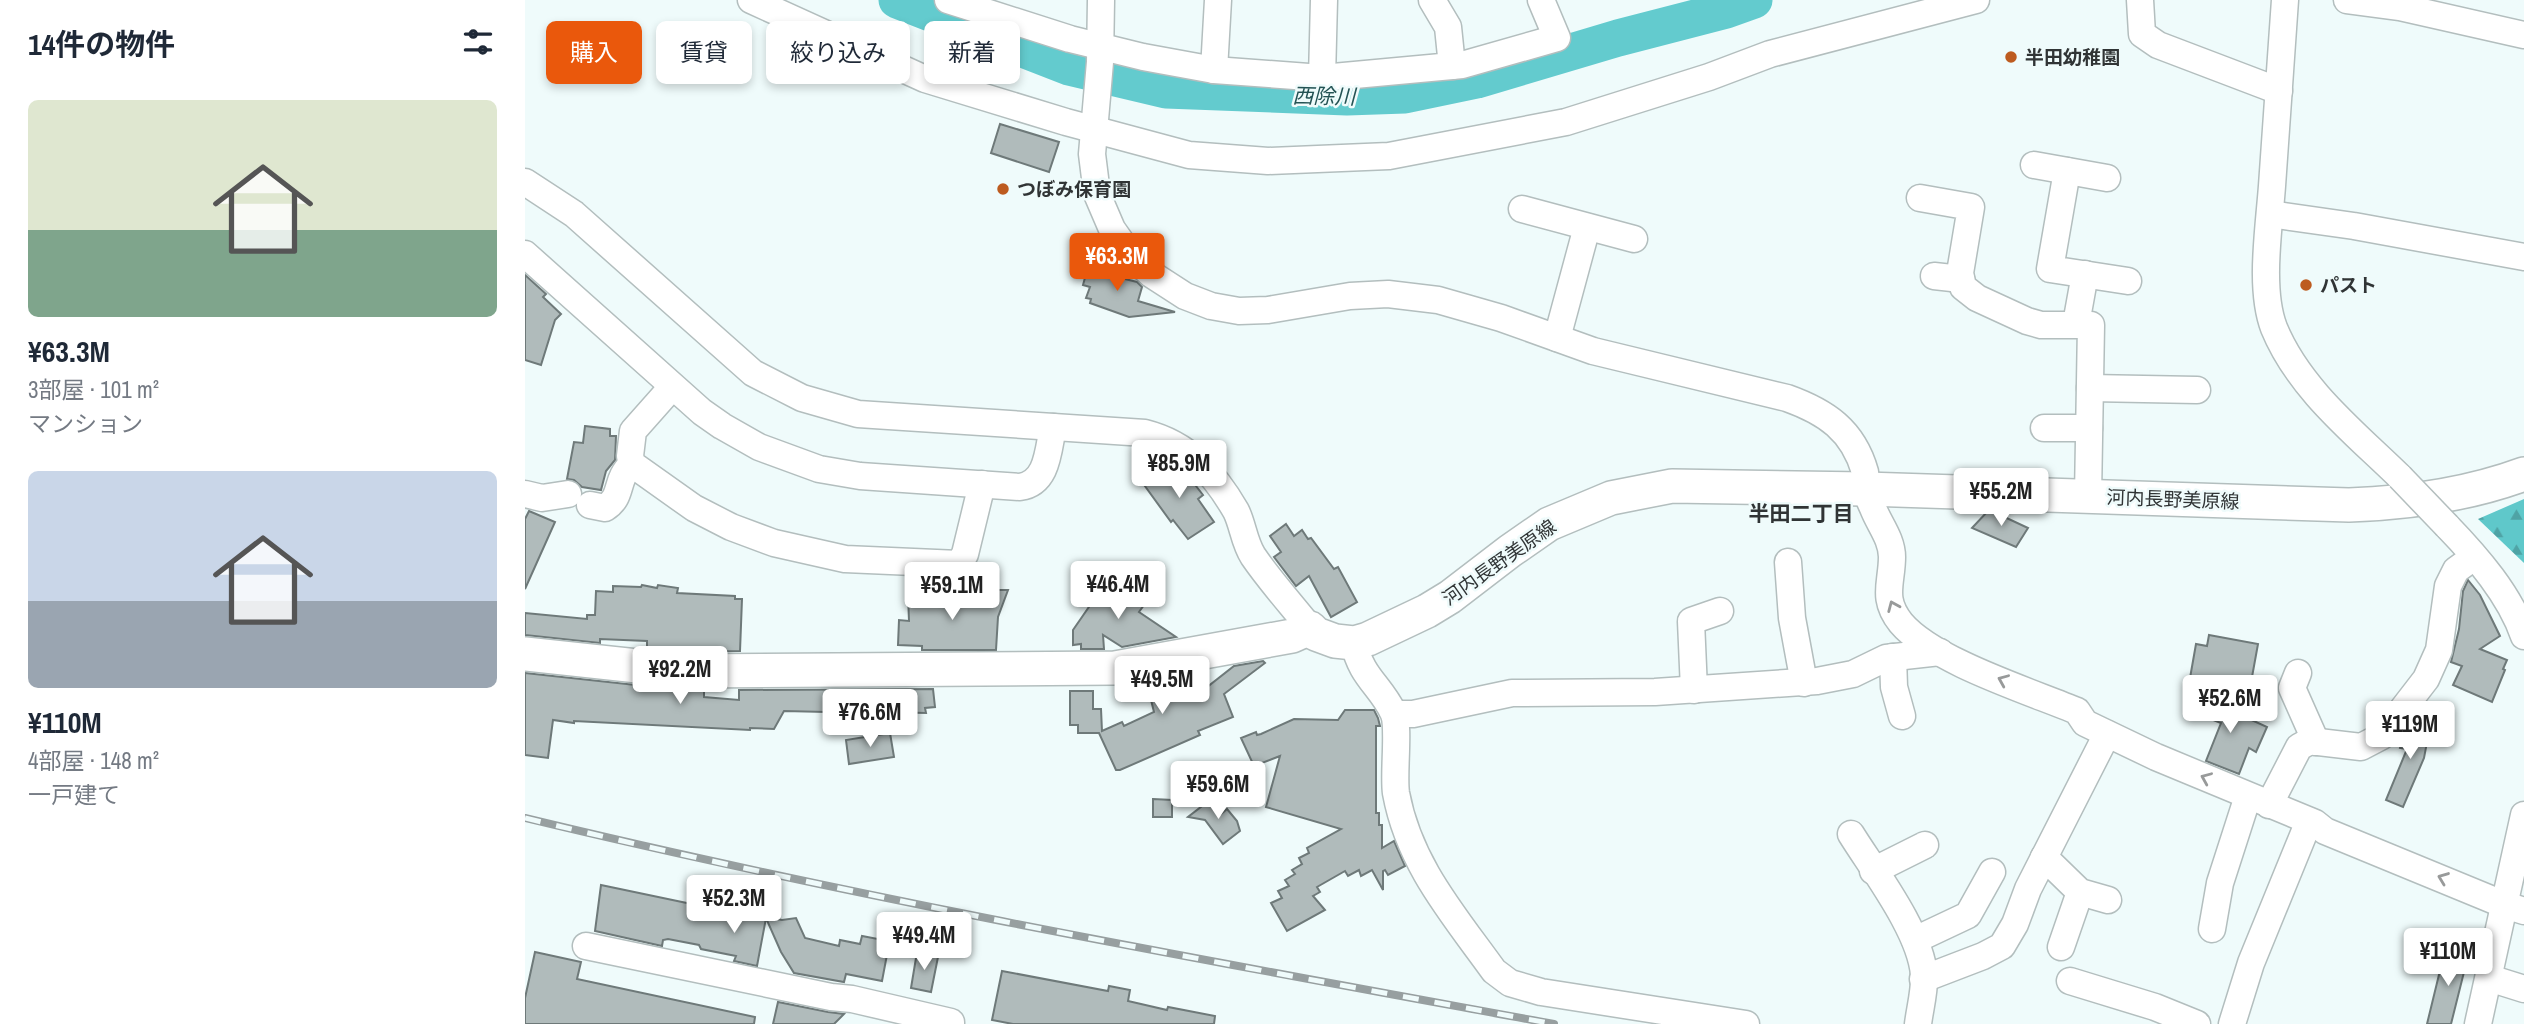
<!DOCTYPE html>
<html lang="ja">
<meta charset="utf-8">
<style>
body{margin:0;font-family:"Archivo Narrow","Noto Sans JP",sans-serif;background:#f2f2f3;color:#1f2937;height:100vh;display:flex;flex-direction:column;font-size:26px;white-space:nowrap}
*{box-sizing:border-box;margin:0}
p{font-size:23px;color:#747a83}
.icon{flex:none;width:38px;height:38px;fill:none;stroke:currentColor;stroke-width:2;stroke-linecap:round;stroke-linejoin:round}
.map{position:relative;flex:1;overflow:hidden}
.sheet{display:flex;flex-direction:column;background:#fff;width:525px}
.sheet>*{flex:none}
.banner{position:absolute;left:21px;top:21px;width:665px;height:63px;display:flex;gap:14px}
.price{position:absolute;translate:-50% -60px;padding:0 16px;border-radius:7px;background:#fff;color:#222;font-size:23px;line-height:46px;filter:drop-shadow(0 2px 4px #0008)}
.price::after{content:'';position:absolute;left:50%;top:42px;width:21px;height:16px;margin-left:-10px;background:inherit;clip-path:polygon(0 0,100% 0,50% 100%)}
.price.on{background:#ea580c;color:#fff}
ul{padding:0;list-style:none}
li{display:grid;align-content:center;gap:14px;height:371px;padding:0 28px}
li span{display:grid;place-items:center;height:217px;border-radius:10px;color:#555}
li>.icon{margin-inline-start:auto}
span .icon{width:126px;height:126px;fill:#fffc;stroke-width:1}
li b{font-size:30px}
h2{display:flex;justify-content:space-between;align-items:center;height:84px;padding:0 28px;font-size:30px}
.pill{padding:0 24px;border-radius:10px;background:#fff;box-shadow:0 4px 10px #0003;font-size:24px;line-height:63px}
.pill.on{background:#ea580c;color:#fff}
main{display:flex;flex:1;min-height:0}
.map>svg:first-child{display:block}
.forest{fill:url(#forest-firs)}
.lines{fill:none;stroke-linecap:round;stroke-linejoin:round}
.river{stroke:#63cbce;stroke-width:37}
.building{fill:#b0bbbb;stroke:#6e7979;stroke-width:2}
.minor-casing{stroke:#b3bebe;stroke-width:29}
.major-casing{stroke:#b3bebe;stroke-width:36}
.minor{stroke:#fff;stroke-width:26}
.major{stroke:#fff;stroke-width:33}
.rail-casing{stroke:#979fa0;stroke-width:8}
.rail{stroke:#effbfb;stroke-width:5;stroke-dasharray:16;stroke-linecap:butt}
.minor-bridge-casing{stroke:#b3bebe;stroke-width:29;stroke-linecap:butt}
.minor-bridge{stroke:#fff;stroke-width:26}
.oneway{stroke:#989a9a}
.poi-dot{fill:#bd5b1f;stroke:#effbfb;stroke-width:2.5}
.labels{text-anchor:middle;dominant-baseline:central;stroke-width:5;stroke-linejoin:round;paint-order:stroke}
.poi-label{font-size:19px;font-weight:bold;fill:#303435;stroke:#effbfb;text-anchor:start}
.street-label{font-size:19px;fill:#303435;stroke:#effbfb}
.water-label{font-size:21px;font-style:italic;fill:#245354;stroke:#effbfb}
.neighbourhood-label{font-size:21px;font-weight:bold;fill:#303435;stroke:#effbfb}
</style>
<main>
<section class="sheet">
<h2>14件の物件<svg class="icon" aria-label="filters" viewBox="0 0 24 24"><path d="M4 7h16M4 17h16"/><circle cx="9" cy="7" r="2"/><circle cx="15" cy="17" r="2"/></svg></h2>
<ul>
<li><span style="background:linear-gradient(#dfe7d0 60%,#7fa58c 0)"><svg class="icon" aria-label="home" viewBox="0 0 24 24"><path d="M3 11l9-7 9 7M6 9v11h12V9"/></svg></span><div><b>¥63.3M</b><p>3部屋 · 101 m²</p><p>マンション</p></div></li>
<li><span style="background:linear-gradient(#c9d6e8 60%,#9aa5b1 0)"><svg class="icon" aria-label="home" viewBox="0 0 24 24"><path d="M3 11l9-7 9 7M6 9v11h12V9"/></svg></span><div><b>¥110M</b><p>4部屋 · 148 m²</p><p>一戸建て</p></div></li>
</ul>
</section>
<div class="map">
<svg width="1999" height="1024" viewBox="0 0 1999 1024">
<defs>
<pattern id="forest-firs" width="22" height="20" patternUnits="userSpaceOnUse" patternTransform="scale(1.75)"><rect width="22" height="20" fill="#5fc8ca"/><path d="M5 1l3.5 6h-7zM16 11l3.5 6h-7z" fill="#4fa3a5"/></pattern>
</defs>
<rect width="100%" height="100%" fill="#effbfb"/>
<!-- forest -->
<path class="forest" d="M1999,499V563L1953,519Z"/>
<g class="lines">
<!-- river -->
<path class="river" d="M372,0L544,67L641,90L822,97L880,95L952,80L1093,38L1201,10L1229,0"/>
</g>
<!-- building -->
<g class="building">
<path d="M475,124L534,142L524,172L466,153Z"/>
<path d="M564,263L601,274L600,279L612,282L617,287L613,301L650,312L604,317L565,303L566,299L561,298L565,287L558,285Z"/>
<path d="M0,275L21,294L18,297L36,314L30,320L16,365L0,360Z"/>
<path d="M60,426L85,429V436H91L90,460L81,471L76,490L57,487L49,480L42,479L49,442L58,443Z"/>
<path d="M645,462L662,485L667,481L678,495L673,499L689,522L663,539L648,520L646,522L617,482Z"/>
<path d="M4,511L30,522L0,589V519Z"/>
<path d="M1462,512L1471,513L1503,528L1491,547L1447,528Z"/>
<path d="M761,524L769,536L777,530L783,539L786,538L809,569L813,567L832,602L806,617L784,576L771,586L749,557L756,552L745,536Z"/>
<path d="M598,580L624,598L614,612L651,637L597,647L578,635L579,649H556V644L548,645V630L575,591L586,599Z"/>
<path d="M1943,580L1955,595L1975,636L1955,649L1982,660L1978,669L1980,670L1967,702L1928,685L1937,666L1926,662L1934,629L1938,591Z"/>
<path d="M117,585L132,588L133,585L153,588L152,593L210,596V599H217L215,651L160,652L122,648V641L75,639V643L0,635V613L62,619V615H70L71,591L88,592V586L116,587Z"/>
<path d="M466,590H483L473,617L471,650H397V646L373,645L374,620L384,621L383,595L430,591L431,603L462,599Z"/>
<path d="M1684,635L1733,644L1725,688L1665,678L1671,644L1682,646Z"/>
<path d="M738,661L740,663L699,694L708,717L673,731L675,735L595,770H591L574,733H553V725H545V691H568V709H576L577,731L597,722L599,726L629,712L625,696L641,692L639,679L675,672L677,691L709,666Z"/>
<path d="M0,673L157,690H179V697L214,700V690L408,689L410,707L400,708L401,713L356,712L352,697H301V712L259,711L249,729L225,728V730L49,721V723L28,720L23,758L0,755Z"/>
<path d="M1672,695L1742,727L1731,752L1724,748L1714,774L1681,761L1696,723L1665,711Z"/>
<path d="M820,710H849L853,718L855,726H851V813H854V825H857V848L869,841L880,866L863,875L860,870L858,871V890L847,870L836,876L834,870L823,876L820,871L792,887L795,892L788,896L800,910L762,931L746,903L757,898L753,891L764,886L760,880L770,874L767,870L777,864L774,858L784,853L782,848L816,829L741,807L755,756L729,766L716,738L731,732L732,735L736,734L769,719L813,720Z"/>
<path d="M1896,711L1902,712L1899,737H1903L1899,758L1878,807L1861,800L1882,749L1875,748L1878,735L1884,734L1885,726Z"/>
<path d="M365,733L369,757L324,764L321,740Z"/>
<path d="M628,799L647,800V817H628Z"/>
<path d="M685,800L696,814L702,809L712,821L715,831L698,844L680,820L663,817Z"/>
<path d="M76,885L219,915V913L257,920L271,918L280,938L314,946L315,940L335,944L337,936L353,939V942L364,944L357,981L321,974L319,982L269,973L256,952L241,918L232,966L209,961L211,956L176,949L174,945L143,939L138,940L137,946L70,931Z"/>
<path d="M1920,950L1943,956L1926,1024H1902Z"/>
<path d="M10,952L56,962L52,979L230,1017L229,1024H0V998Z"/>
<path d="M392,952L413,957L406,992L386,988Z"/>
<path d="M477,971L583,991L584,986L605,990L603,1001L642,1010L643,1007L690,1016L689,1024H488L467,1020Z"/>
<path d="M253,1002L303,1012L319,1014L309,1024H248Z"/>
</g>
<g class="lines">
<defs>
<g id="minor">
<path d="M226,0L400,79L541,122L664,155L743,161L864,156L1041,122L1184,77L1245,54L1451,0"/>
<path d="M423,0L545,39L618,57L689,70L797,78L927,66L923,27L907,0"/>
<path d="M576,0L575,62L567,154L572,194L587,229L606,256L626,274L660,296L686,306L714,311L743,310L825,296L863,294L913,300L976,318L1068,351L1262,398C1301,412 1328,430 1340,472C1341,477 1340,482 1341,488C1341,494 1345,501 1348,508C1354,524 1367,539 1367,557C1367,583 1356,598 1376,623C1408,661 1504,691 1552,711L1560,723L1631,757L1790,823L1800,831L1980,905L1999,911"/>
<path d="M1615,0L1617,34L1633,45L1754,91"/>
<path d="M1760,0C1756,62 1751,124 1747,186C1744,228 1734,289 1749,328C1774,389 1830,433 1875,477"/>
<path d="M1822,0L1875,7L1999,35"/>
<path d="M927,66L937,65L1032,38L1016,0"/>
<path d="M689,70L693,0"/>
<path d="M797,78L799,0"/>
<path d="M1509,165L1582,178"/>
<path d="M1542,171L1525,269L1603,281"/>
<path d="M0,182L49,214L228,373L277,398L333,414L620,433C663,444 689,473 711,511C718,525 719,542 728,556C745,581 766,604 785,628"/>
<path d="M1395,198L1446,207L1435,273L1438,287L1452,298L1502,321L1516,325H1566L1563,496"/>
<path d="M997,209L1109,239"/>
<path d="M1745,214L1829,226L1999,257"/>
<path d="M0,254L177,412L197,426L234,447L294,469L335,476L495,487C523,483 523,450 528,427"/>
<path d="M1409,276L1436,279"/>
<path d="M1551,324L1560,274"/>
<path d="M1032,338L1062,227"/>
<path d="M147,387L108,431L105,456L107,464L169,508L206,527L249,543L320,559L434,564L440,554L457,484"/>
<path d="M1565,388L1672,390"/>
<path d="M1519,428H1564"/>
<path d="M0,494L17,498L43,494"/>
<path d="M65,505L80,508C99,496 89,481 107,464"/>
<path d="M1922,526C1952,557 1985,595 1999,636"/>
<path d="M1263,562L1267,618L1279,683"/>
<path d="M829,643C836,677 855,685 868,712C875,725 868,774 871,793C884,864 928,914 969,971L985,983L1016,992L1221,1024"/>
<path d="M1368,657L1369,687L1377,716"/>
<path d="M1773,673L1767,688L1791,742"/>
<path d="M1169,690L1166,621L1195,611"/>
<path d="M870,714H888L987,693L1130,692L1292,681L1328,674L1361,658L1415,652"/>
<path d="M1744,805L1774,747L1785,741L1836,747L1857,736L1901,679L1914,650L1923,586L1931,570L1949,557"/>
<path d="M1326,834C1349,871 1396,932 1399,975C1400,990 1395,1008 1393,1024"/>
<path d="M1519,857L1555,892L1583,900"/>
<path d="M1348,871L1400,845"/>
<path d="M1687,929L1695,883L1723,796"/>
<path d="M1390,940L1443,915L1467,872"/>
<path d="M61,946L306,997L327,999L426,1022V1024"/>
<path d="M1536,947L1555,892"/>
<path d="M1964,978L1999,989"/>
<path d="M1398,979L1458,956L1477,946L1490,924L1503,889L1582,734"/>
<path d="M1545,981L1630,1007L1672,1024"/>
<path d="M1707,1024L1726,963L1784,821"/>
<path d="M1953,1024L1999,815"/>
</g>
<path id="major" d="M0,654L159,671L590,668L767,636L785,628L791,634L810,641L829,643L843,639L902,611L925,597L985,551L1024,524L1086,498L1147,486L1341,489L1824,505C1885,503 1942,495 1999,474"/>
</defs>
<!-- minor casing -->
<use href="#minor" class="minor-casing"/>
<!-- major casing -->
<use href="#major" class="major-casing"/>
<!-- minor -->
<use href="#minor" class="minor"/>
<!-- major -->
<use href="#major" class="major"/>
<defs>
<path id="rail" d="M0,818C340,900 685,961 1029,1024"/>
</defs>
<!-- rail casing -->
<use href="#rail" class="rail-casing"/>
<!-- rail -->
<use href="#rail" class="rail"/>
<defs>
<path id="minor-bridge" d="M1875,477L1922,526"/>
</defs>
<!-- minor-bridge casing -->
<use href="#minor-bridge" class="minor-bridge-casing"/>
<!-- minor-bridge -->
<use href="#minor-bridge" class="minor-bridge"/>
</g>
<!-- one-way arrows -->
<defs><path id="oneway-chevron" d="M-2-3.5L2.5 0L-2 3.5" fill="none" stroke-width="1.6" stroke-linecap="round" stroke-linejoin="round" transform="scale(1.75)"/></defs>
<g class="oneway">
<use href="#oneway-chevron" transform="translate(1368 606) rotate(-113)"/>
<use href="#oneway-chevron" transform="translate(1478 680) rotate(-157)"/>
<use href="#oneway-chevron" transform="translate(1681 778) rotate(-157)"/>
<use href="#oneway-chevron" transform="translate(1918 878) rotate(-159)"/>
</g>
<!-- markers -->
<g class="poi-dot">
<circle cx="1486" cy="57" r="7"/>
<circle cx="478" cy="189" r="7"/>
<circle cx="1781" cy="285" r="7"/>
</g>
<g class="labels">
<!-- poi labels -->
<g class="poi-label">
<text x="1500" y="57">半田幼稚園</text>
<text x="492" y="189">つぼみ保育園</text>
<text x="1795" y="285">パスト</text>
</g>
<!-- street labels -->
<g class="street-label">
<text transform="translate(1648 499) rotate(2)">河内長野美原線</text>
<text transform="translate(974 562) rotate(-35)">河内長野美原線</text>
</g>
<!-- water labels -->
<g class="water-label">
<text transform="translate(799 96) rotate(1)">西除川</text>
</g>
<!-- neighbourhood labels -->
<g class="neighbourhood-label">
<text x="1276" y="513">半田二丁目</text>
</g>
</g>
</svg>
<b class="price on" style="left:592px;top:293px">¥63.3M</b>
<b class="price" style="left:654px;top:500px">¥85.9M</b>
<b class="price" style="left:1476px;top:528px">¥55.2M</b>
<b class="price" style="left:593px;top:621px">¥46.4M</b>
<b class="price" style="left:427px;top:622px">¥59.1M</b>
<b class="price" style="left:155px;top:706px">¥92.2M</b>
<b class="price" style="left:637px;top:716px">¥49.5M</b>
<b class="price" style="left:1705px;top:735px">¥52.6M</b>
<b class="price" style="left:345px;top:749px">¥76.6M</b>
<b class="price" style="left:1885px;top:761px">¥119M</b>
<b class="price" style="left:693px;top:821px">¥59.6M</b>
<b class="price" style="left:209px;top:935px">¥52.3M</b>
<b class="price" style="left:399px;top:972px">¥49.4M</b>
<b class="price" style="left:1923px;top:988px">¥110M</b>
<div class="banner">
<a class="pill on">購入</a>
<a class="pill">賃貸</a>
<a class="pill">絞り込み</a>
<a class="pill">新着</a>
</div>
</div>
</main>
